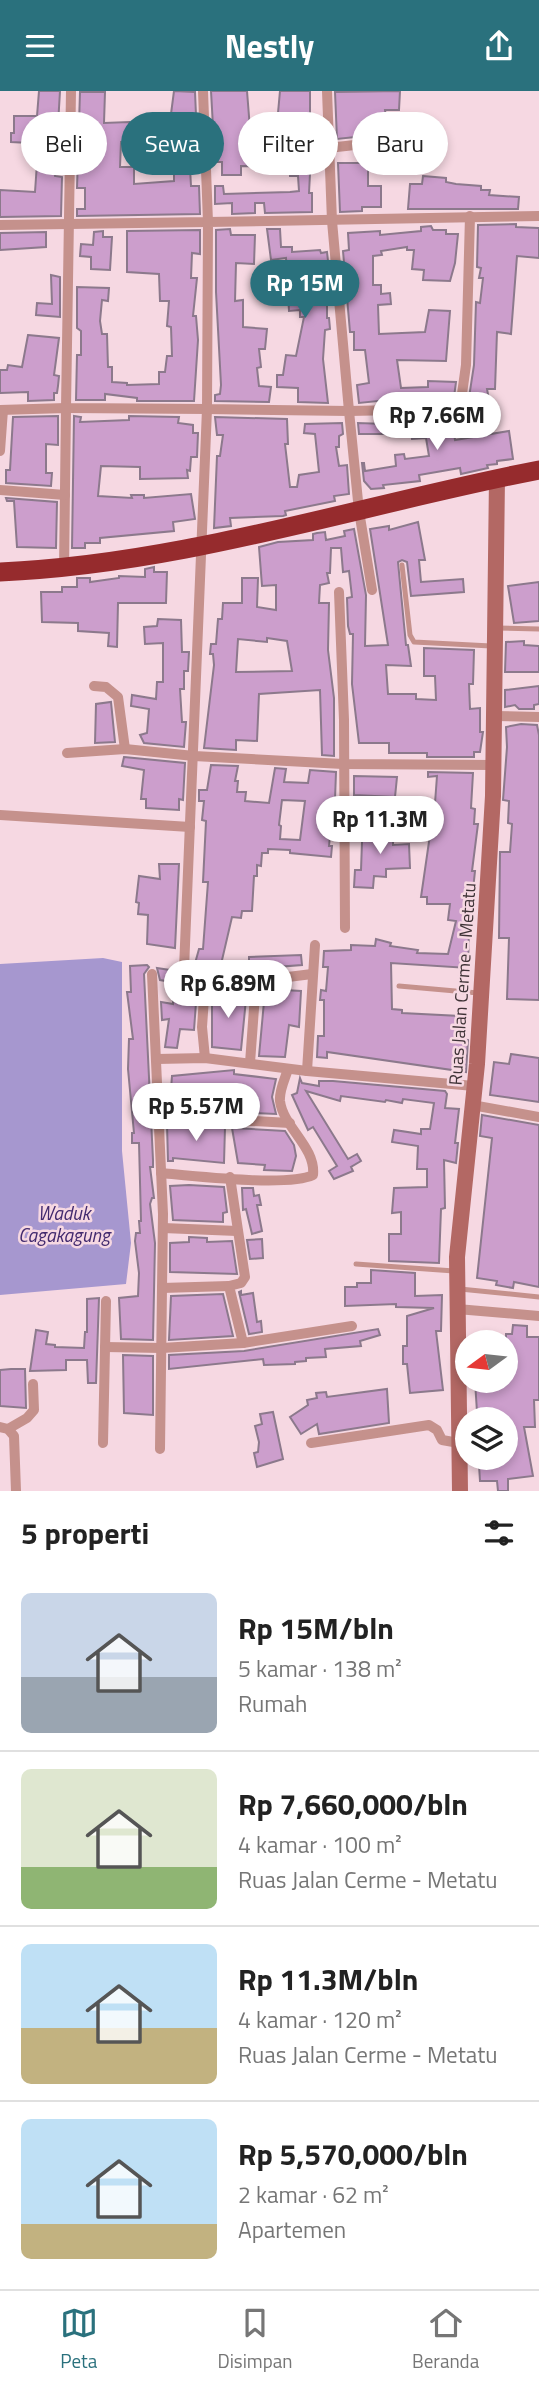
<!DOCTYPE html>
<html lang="id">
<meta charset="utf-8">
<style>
body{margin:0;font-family:"Titillium Web",sans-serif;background:#f6f6f6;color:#222;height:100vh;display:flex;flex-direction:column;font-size:26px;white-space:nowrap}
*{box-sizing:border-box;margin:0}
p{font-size:23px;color:#767676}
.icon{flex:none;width:38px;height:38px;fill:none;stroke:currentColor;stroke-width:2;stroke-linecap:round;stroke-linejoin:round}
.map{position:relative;height:1400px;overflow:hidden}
.details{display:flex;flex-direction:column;background:#fff;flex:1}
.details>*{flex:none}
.guide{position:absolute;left:21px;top:21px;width:497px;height:63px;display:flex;gap:14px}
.needle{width:46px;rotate:255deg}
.fabs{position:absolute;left:455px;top:1239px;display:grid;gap:14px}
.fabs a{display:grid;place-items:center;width:63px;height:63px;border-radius:50%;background:#fff;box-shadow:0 4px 10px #0003;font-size:35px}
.price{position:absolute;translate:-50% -60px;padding:0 16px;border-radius:24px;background:#fff;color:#222;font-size:23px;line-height:46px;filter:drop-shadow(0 2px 4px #0008)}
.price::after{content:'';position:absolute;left:50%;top:42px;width:21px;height:16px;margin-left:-10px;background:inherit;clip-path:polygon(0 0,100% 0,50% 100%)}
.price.on{background:#2a717d;color:#fff}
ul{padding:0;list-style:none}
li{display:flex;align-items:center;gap:21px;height:175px;padding:0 21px}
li+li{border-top:2px solid #e0e0e0}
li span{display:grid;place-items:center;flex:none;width:196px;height:140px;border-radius:10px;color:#555}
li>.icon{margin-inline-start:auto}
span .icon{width:84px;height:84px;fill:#fffc;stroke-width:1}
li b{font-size:30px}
h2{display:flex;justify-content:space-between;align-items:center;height:84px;padding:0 21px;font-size:30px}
.tag{padding:0 24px;border-radius:32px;background:#fff;box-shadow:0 4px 10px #0003;font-size:24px;line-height:63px}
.tag.on{background:#2a717d;color:#fff}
header{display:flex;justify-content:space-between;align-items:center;height:91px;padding:0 21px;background:#2a717d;color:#fff;font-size:32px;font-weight:700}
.tabs{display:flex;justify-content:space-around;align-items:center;height:98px;border-top:2px solid #e0e0e0;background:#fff;font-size:19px;color:#767676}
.tabs a{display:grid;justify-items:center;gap:4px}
.tabs .on{color:#2a717d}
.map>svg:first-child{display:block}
.water{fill:#a697cf}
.building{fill:#cc9ecc;stroke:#8c798c;stroke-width:2;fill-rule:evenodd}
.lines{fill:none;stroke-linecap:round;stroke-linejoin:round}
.lane{stroke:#c5918c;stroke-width:5}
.street{stroke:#c5918c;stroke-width:10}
.secondary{stroke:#b36864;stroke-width:16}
.highway{stroke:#962b2d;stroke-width:19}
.labels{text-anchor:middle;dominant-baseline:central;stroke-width:5;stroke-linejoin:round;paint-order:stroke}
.street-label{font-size:18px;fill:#3f3337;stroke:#f6d8e2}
.water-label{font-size:19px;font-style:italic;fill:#422a6e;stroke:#f6d8e2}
</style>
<header><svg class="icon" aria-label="menu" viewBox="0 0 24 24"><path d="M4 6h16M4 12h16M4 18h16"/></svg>Nestly<svg class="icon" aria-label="share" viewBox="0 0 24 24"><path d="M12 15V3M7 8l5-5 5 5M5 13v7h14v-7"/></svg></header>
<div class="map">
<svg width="539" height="1400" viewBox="0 0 539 1400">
<rect width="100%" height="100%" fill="#f6d8e2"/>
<!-- water -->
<path class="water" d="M103,867L122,871V1060L131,1152L126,1193L0,1204V873Z"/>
<!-- building -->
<g class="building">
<path d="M39,0H60L55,85L62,86L61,125L0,126V99L35,101L37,72H32L30,52L11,51V42H14V25H37Z"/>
<path d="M174,0L195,1L196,24H191L189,59L191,95H199L200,123L77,125V118H85V97H77L80,1H105L104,32L129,31V50L121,51L120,76H134V93L174,90V39L169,38Z"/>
<path d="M211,0H247L250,38L272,37L273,33H277L280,0H310V25L313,26L309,102H312V121L265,122L264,112H255V122L232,123V112L215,113V95H223L224,103L290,101L299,100L298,85H290V76L241,75V84H222V71H215Z"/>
<path d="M400,0L399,19H385L387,34L374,37V44L337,48L335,1Z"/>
<path d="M338,72H368V95H381V116H362V120L340,121Z"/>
<path d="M423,85L446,87V91L456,93L481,95V99H490L489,104L519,106L518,118H408L410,93H422Z"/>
<path d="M516,133V136L539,137V167L517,165L511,243L497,241L495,298H487L490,314L468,313L474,274L476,211L480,212L483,187H479L481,177L477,176L478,134Z"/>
<path d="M431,135L433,139H446V143H458L455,172L450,190L423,189L424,179L412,178L414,159H407V156L381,160L382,164L373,165V194H381V203L390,202L391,213L378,214L379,243L425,241L429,219L450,220L446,270L397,269L401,297L428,296V290L456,291L454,306L445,310L408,311L407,307L359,312L357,294L369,292L365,259H354V241H350L343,160L349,159L348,142L380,140V144L421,140V136Z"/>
<path d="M230,138L231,144H255L254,173L236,172L235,210L243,209V236L267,238L265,258H259L261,276L257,277L259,295L271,296L269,311L215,310V304L220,303L221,294L216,201V139Z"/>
<path d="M267,138H280L281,156H292V161L320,159L321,162L327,161L328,170H320L322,199H327V227H329L330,238L325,239L323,268L328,312L298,311V297L277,296V284H283L286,264L296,265L304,226H300V219L289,220L286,167L271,169Z"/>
<path d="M200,139V163L192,162L191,187H197L193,225H196L198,249L194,310H137V307L105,303V309H76L77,264H81V240L77,237V196L109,197L108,210L102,209L100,230L102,243H107L108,276H112V291L127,292V294L159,293V281H165L167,265H172L171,236L167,235L169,210H160L159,183L127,181V140Z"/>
<path d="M103,140V146H112L110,179L91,178V166L80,165L81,153L93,154L94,141Z"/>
<path d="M46,141V156L0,159V142Z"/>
<path d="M51,184L60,186V226L36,224L37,212L52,213Z"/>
<path d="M28,244L59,247L54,284L59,285L58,295L57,302H54V309L28,310V301L0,302V279H7L8,274L22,276Z"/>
<path d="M58,325V354L46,353V382H52L51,395L6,392V379H10L13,326Z"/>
<path d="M74,325L81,326L80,331L129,329V325L179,326L178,332L193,334V342H198L197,366H191L190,380L187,379L188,387L140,388V376L101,375L98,405L132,407L131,404H144V407L191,403L195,428L173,431L174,440L100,447V452H85V457H72Z"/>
<path d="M215,326L287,328L288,353H285L290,396H297L299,384L319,381L315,343L304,342L305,333L342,332L343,343L339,345V356H336L339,375L347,374L349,403L334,405L335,410L285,420L286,424L283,425L230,427L231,435L214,437L217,365H220L223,344H217Z"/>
<path d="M424,326V333L452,330L455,349L509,340L513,368L497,370V373L487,374L488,377L461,383L460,377L419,384L420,390L383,394L384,397L371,398L364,390L362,372H364L365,380L396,375L395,364L404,363L405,368L429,365L426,347L412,348L411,338H390L391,343H359L358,332L386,333L408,329V327Z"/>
<path d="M6,407L57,411L56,457L17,456L14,410H7Z"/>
<path d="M418,431L425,469H419L421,491L463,488L464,501L411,505L407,471L402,469L398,471L406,554H408L411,575L386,574L388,603H416V608L436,609L435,585H424V557L474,559L473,593H469L470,618L480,617V641H483L480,661H474V666H427V662H389V652H359L352,593L353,543H350L348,535L347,507L352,506L349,480L343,481L341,457H331L330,482H327L329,492L320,494L319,512H329L328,559L334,607V665L322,664L320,599L259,603L257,650L236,649V659L204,657L214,574L213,563H210L211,553H216L218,528H222L223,512H242V487H258L257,516L276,519V494L262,495L259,456L278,451L313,449V443L317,442L325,441L326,449L345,445L344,440L354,438L366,504L365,555L388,554L370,438L389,435V439ZM267,547L287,550L292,580L236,581L238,548L267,551Z"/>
<path d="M154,476V481H167L166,512H118L117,556L108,555L109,542L78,540V532L42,531L41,501H62V496H77V487H90V491L119,487V485L145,486V478Z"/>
<path d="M539,491V530L514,532L508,495Z"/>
<path d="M158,528L181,529L182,561H189L188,580H184V598H180L182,631H186L184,656L144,652L140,644L147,642L149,618L131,615L132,604L156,608L157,591H163V552L145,553L144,536L157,535Z"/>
<path d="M524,550V554L539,555V581H505L506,551Z"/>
<path d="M539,595V613L534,614V618H519L515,614L505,616V599Z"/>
<path d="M111,611L115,651L95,652L96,613Z"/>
<path d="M521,633L537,634L539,644V909L507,908L509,847H499L500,761H510L512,733L508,732L509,710L503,709L507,656L506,636Z"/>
<path d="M124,666L185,672L183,709L179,708V719L146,717V708H141L144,679L122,675Z"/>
<path d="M211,674L238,675L235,690H238L237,701H246L245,710L269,712L275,677L286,678L284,691L308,692L310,679L336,681L334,736H331L329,755H332L331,766L290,762V759L268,758V762H262L261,775L257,774V785H254L252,820H242L241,827L232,826L219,882L194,876L199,858H203L208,791H203L206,730L202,729L204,710H199V699H207ZM282,709L305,710L300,749L280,748L281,735L279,734Z"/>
<path d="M428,681L473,682L471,717L475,718L474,733H478L472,780H475L469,837L468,877L391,872L392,918L402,919V922L460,925L458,947L468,949L466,981L327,961V967L317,966L318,945H324V909H320L321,899L326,900L328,876H323L324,860L351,859V854L375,855L376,848L391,852L390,855L418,859L417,862L448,863L456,830L448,829L450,813H427V806H421L432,730H412V712H435L437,685L428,686Z"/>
<path d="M354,685L397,686L395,706L354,704Z"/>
<path d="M368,732L380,733L379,739L393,740V754L409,753L410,777L386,778V786L374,785L373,797L354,796L355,779H361L362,751Z"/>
<path d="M159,773H179L175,857L147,853L148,824L138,823L139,812L136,811L139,785L160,788Z"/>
<path d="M301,864L302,874L249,878V866Z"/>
<path d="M147,874L149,876L144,883L153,1069V1076H150L154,1107H152L150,1113L155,1152L153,1249L121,1248L119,1207L138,1205L139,1182L135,1150L136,1142H140L139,1130H141L139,1052H132V1042H134L128,978L129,948H133L127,901H131L130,875Z"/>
<path d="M157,877L176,880L178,892L160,889Z"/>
<path d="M175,893L197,898L194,939L180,938L177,957L165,956L169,928L162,929L161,911L173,913Z"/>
<path d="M247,898L241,959L212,956V903L235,907V899Z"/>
<path d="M284,899L301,900L299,936L289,934L285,966L259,965L265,900Z"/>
<path d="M511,963L539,967V1011L490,1004L494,971L509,973Z"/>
<path d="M234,979V983L276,988L272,1006L276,1023L231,1021V1018L170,1011L172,985Z"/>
<path d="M300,987L302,992L319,995V990H333L445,1000L447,1003L445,1017L459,1018L455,1052H458L456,1072L444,1069L445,1117L441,1118L439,1172L389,1170V1143H401V1121L392,1122L394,1097L427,1096V1078H417L418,1055L392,1051L394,1039L421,1043V1038H430L434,1012L403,1008L402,1012L386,1009L385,1011L341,1005L340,1010L306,1000L348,1068L357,1063L361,1070L351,1076L353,1080L334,1088L329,1080L337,1075L313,1036L308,1039L292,1004L297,1002Z"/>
<path d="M482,1024L539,1034V1196L514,1191L513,1197L496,1194L497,1190L477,1187L492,1047L480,1045Z"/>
<path d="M167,1033L225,1036L224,1072L173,1067V1070H168Z"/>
<path d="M232,1037L285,1040L294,1054L296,1065L292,1080L264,1079L265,1074L238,1072Z"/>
<path d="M189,1094L224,1096L227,1121L223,1122V1131L173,1129L170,1095Z"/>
<path d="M242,1097H253L254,1105L259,1104L261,1114H257L262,1140L252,1143L246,1118L243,1119Z"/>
<path d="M189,1146L207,1147V1151L232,1150L237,1183L170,1181V1152L189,1151Z"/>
<path d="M262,1148L263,1167L250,1168L247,1149Z"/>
<path d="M371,1179L415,1182V1205L442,1204L441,1240H436L443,1299L410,1302L407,1273H403V1255H407V1225L434,1217L396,1216V1213L345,1215V1196H357V1192H371Z"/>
<path d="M241,1200V1204L253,1202L257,1231L261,1230L262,1241L249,1243L239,1201Z"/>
<path d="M223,1203L233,1245L169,1249L171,1205Z"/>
<path d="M99,1207L96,1292H88L87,1269H66V1279L30,1280L36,1239L48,1241L46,1253L55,1254V1256L84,1257L85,1241H87V1208Z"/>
<path d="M513,1234L527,1235V1246H539V1309H534L535,1336H524L533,1385L508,1388V1400H498L497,1390H480L479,1374L501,1372V1367H506V1361H511L506,1328H485V1320L477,1321L475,1290H506V1243H512Z"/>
<path d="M378,1238L380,1244L360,1250L361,1255L325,1258L326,1266L306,1267V1270L295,1271V1273L264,1274L263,1268L169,1278V1264L244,1260Z"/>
<path d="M123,1264L153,1265V1324L124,1322Z"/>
<path d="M11,1278H25L26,1317L0,1315V1279Z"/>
<path d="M387,1298L389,1332L319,1343L317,1333L301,1343L290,1326L308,1314L307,1309L317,1307L316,1302L326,1301L327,1306Z"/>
<path d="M273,1321L283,1368L257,1376L254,1362L258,1361L259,1351L255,1335L262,1333L260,1323Z"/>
</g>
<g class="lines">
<!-- lane -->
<g class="lane">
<path d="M402,474L410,544L414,551L491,555"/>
<path d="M497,537L539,538"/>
<path d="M399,895L478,902"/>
<path d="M356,1173L454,1180"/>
<path d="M460,1198L539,1206"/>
</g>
<!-- street -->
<g class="street">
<path d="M71,0L66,317L207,318L184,878L187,886L205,893L202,936L205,967"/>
<path d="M327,0L332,130L349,320L446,318L454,317L461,310L466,274L470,125"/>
<path d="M328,57L417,47"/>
<path d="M0,134L208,131L203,0"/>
<path d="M0,319L66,317L64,479"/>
<path d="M0,360L3,319"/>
<path d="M0,399L65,404"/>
<path d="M372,499L359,420L349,320L207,318L208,131L539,125"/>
<path d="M339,501L344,629L345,837"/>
<path d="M94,595L106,596L118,606L125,658"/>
<path d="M494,625L539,626"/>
<path d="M67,662L125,658L194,665L343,673L493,674"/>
<path d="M0,724L190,736"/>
<path d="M152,883L163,1123L162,1197L229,1195"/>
<path d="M256,890L312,883"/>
<path d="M205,893L256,890L250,972"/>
<path d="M157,968L205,967L307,980L474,995"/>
<path d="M307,980L315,854"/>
<path d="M472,1014L539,1026"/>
<path d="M160,1025L290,1032"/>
<path d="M161,1082C193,1085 288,1096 313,1084C316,1056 283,1036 280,1010C279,999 285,988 288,978"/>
<path d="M230,1086L245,1186L241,1192L229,1195L243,1252L352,1235"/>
<path d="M163,1137L237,1140"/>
<path d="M457,1218L539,1225"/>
<path d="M105,1256L162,1257L243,1252"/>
<path d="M0,1336L8,1338L14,1345L16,1400"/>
<path d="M8,1338L27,1327L34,1319L33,1293"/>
<path d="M103,1352L106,1210"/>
<path d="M311,1352L429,1334L437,1339L442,1349L459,1352"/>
<path d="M160,1358L162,1197"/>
</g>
<!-- secondary -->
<path class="secondary" d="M460,1400L457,1166L477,973L493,705L497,387"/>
<!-- highway -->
<path class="highway" d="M0,481C184,473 359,414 539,379"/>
</g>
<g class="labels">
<!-- street labels -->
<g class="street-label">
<text transform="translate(462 893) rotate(-86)">Ruas Jalan Cerme - Metatu</text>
</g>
<!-- water labels -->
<g class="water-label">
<text x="64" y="1121">Waduk<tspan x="64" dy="22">Cagakagung</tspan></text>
</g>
</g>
</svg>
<div class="fabs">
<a><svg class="needle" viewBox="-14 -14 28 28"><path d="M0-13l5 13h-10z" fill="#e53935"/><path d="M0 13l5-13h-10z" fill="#767676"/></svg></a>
<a><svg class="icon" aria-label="layers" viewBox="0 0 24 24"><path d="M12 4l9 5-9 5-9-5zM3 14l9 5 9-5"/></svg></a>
</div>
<b class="price on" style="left:305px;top:229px">Rp 15M</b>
<b class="price" style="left:437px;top:361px">Rp 7.66M</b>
<b class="price" style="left:380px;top:765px">Rp 11.3M</b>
<b class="price" style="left:228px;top:929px">Rp 6.89M</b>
<b class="price" style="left:196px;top:1052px">Rp 5.57M</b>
<div class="guide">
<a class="tag">Beli</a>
<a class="tag on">Sewa</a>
<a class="tag">Filter</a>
<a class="tag">Baru</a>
</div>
</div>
<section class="details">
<h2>5 properti<svg class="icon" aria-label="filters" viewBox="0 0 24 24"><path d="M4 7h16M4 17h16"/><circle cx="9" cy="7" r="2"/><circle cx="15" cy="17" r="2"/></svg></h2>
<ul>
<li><span style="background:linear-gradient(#c9d6e8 60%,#9aa5b1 0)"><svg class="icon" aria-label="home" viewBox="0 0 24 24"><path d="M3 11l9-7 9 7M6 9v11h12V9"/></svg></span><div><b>Rp 15M/bln</b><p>5 kamar · 138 m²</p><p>Rumah</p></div></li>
<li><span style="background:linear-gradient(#dfe7d0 70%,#8fb573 0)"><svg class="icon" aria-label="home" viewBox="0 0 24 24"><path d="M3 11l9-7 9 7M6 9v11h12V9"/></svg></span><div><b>Rp 7,660,000/bln</b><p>4 kamar · 100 m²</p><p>Ruas Jalan Cerme - Metatu</p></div></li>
<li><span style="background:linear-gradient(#bfe0f5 60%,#c2b280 0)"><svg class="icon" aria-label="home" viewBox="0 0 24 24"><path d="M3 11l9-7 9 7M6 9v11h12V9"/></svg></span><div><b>Rp 11.3M/bln</b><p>4 kamar · 120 m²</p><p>Ruas Jalan Cerme - Metatu</p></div></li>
<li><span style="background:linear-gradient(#bfe0f5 75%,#c2b280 0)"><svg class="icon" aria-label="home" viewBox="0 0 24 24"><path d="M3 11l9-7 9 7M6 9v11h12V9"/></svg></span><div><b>Rp 5,570,000/bln</b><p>2 kamar · 62 m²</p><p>Apartemen</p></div></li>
</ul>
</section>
<nav class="tabs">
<a class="on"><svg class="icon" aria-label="map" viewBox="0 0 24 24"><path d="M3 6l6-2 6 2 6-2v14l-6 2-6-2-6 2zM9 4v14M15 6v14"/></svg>Peta</a>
<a><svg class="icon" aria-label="saved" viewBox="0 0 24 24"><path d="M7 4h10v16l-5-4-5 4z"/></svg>Disimpan</a>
<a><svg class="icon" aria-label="home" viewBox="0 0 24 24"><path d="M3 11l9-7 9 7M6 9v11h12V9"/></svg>Beranda</a>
</nav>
